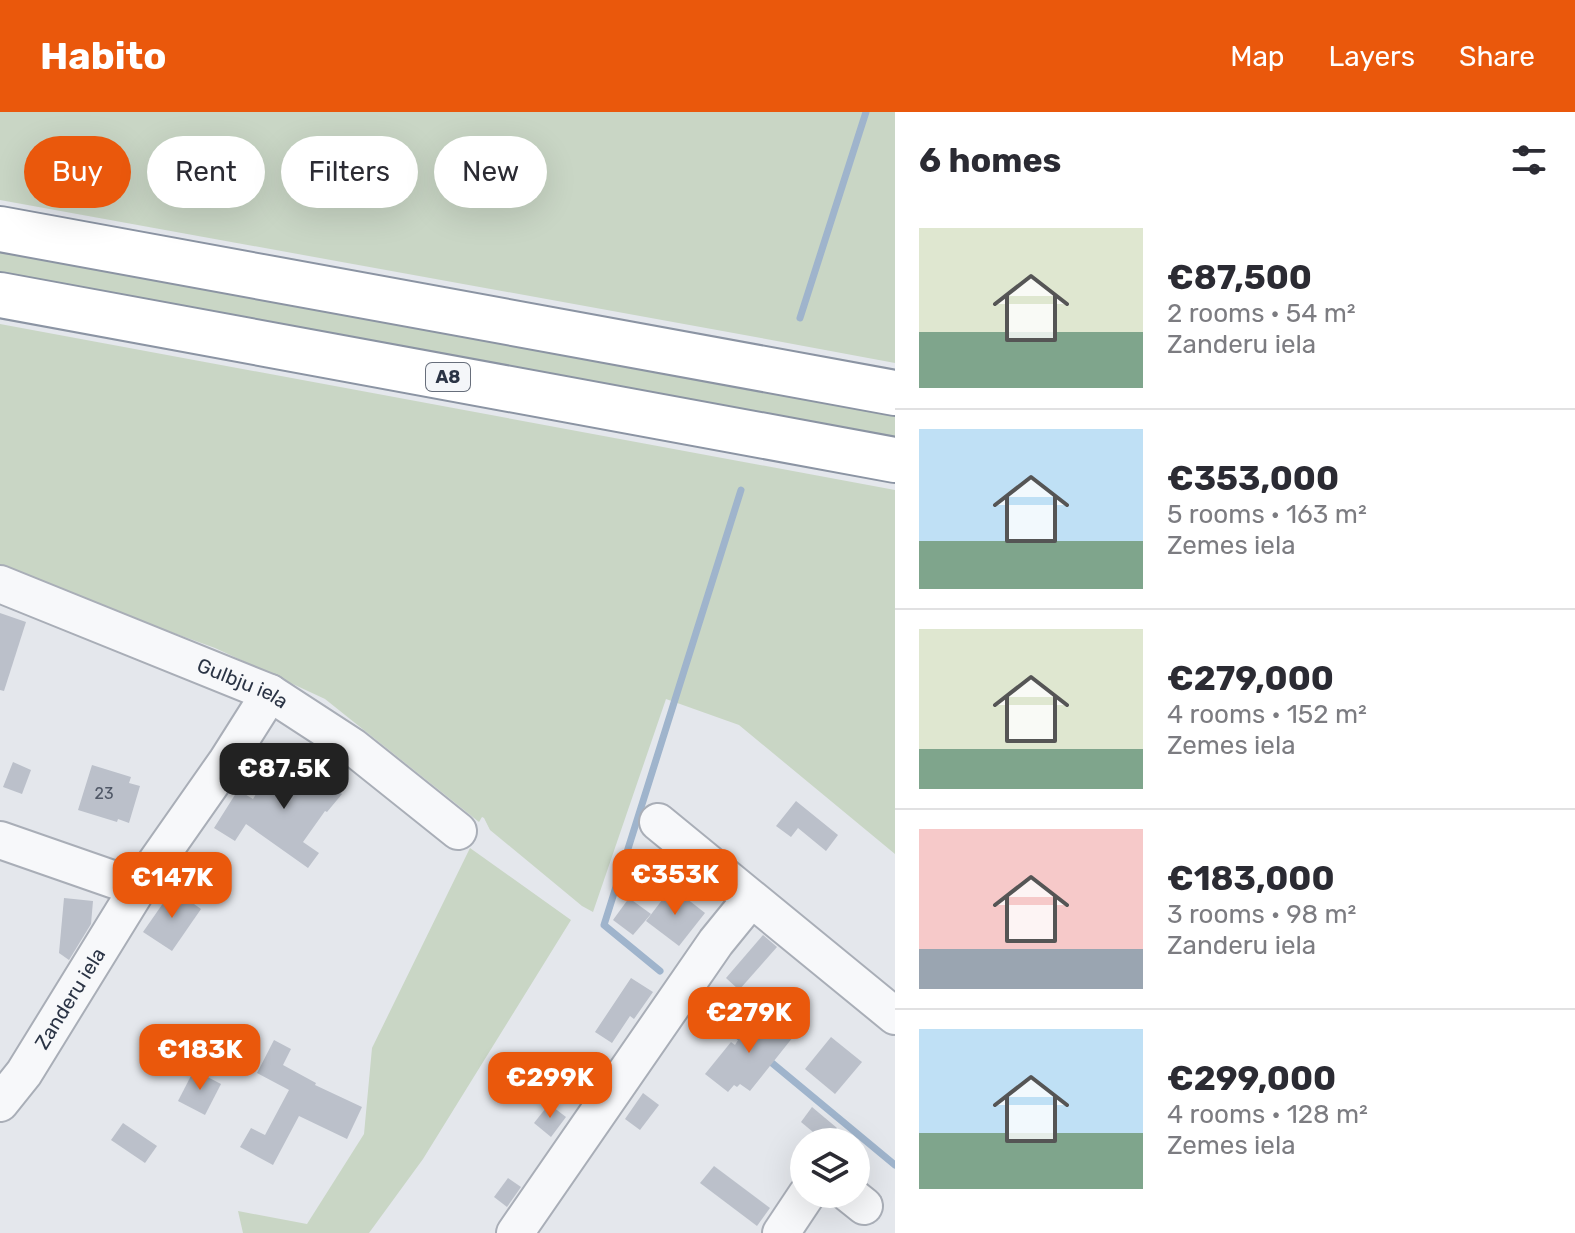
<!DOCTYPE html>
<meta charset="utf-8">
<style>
body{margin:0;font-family:Rubik,sans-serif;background:#f2f2f3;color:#2b2b33;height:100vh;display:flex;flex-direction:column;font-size:30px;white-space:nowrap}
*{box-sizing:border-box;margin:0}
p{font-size:26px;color:#7c7c81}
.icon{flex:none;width:44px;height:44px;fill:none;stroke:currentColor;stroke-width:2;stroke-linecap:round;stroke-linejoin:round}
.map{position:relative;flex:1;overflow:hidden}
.drawer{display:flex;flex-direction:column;background:#fff;width:680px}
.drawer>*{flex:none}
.banner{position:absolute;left:24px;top:24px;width:750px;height:72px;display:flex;gap:16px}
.buttons{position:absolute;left:790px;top:1016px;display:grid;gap:16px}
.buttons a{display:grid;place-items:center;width:80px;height:80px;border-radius:50%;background:#fff;box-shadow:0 8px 32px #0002;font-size:40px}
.price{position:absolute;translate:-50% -68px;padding:0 18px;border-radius:16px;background:#ea580c;color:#fff;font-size:26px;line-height:52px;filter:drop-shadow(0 2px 4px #0008)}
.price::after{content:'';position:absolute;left:50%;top:48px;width:24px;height:18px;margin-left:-12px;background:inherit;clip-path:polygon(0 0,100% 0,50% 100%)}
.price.current{background:#222;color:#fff}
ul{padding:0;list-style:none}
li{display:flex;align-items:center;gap:24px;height:200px;padding:0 24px}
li+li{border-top:2px solid #e1e1e2}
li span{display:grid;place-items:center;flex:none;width:224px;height:160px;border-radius:0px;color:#555}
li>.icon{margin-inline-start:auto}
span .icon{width:96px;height:96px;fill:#fffc;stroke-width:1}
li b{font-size:34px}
h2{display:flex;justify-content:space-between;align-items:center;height:96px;padding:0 24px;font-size:34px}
.tag{padding:0 28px;border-radius:36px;background:#fff;box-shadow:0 8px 32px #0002;font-size:28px;line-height:72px}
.tag.current{background:#ea580c;color:#fff}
header{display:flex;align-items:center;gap:48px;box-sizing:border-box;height:112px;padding:0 40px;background:#ea580c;color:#fff}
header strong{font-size:38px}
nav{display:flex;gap:44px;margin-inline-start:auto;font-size:28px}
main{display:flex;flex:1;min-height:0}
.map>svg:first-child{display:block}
.green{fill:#c9d6c5}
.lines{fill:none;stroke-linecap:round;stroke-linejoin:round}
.stream{stroke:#9fb4cc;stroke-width:7}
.building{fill:#bbc0ca}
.minor-casing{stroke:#a9aeb7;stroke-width:40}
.highway-casing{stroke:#8b94a3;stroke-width:48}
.minor{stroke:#f7f8fa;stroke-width:36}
.highway{stroke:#fff;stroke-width:44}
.labels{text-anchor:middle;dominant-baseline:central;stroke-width:6;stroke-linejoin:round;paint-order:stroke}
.number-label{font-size:16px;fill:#4f5766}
.shield{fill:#f4f6f9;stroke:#676e7b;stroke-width:2}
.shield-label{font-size:18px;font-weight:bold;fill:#2b3445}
.street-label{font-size:20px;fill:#2b3445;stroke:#f4f6f9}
</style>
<header>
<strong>Habito</strong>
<nav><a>Map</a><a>Layers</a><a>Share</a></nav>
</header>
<main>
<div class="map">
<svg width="895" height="1121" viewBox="0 0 895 1121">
<rect width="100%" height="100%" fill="#e4e7ec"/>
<!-- green -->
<g class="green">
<path d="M0,0H895V251L761,226L0,88Z"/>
<path d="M0,135L895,302V328L0,165Z"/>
<path d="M0,212L895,378V742L739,613L666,587L593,800L582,794L490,718L484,706L482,705L479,710L325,587L215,536L0,458Z"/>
<path d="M470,736L571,808L423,1047L369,1121H243L238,1099L307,1112L364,1022L372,936Z"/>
</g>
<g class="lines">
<!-- stream -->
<g class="stream">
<path d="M800,206L866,0"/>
<path d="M660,859L604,813L741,378"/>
<path d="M693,887L747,931"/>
<path d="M766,946L895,1053"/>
</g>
</g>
<!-- building -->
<g class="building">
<path d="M0,501L26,510L4,579L0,578Z"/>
<path d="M303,639L319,649L313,660L342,682L327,700L325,699L303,730L319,741L308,756L246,712L235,729L214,716L238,678L253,687L262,672L278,681Z"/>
<path d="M13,650L31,658L22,682L3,675Z"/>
<path d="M92,653L131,665L129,671L140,674L129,711L118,707L117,710L78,698Z"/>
<path d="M796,689L838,723L826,739L798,716L791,725L776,714Z"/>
<path d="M672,775L705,801L679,834L646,809Z"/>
<path d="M173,777L201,797L172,839L143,820Z"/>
<path d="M64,786L93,789L91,812L69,848L59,841Z"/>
<path d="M629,786L651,802L633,823L613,808Z"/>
<path d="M763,823L777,835L739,878L726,866Z"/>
<path d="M631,866L653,880L634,907L630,904L612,931L595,920Z"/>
<path d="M755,901L793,925L750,979L740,972L737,975L734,973L728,980L705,962L731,930L735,933Z"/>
<path d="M831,925L862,950L835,982L805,957Z"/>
<path d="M274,928L291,937L283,953L316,971L315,973L362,995L347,1027L299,1004L273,1053L240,1035L251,1016L265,1023L289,978L257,961Z"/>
<path d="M194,958L221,972L205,1003L178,989Z"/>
<path d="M643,981L659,993L640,1018L625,1007Z"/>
<path d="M549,992L566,1005L551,1025L534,1011Z"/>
<path d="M812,995L837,1016L825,1030L801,1010Z"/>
<path d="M123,1011L157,1034L145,1051L111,1028Z"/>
<path d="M714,1054L770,1096L757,1114L700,1071Z"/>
<path d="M508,1066L521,1075L507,1095L494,1085Z"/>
</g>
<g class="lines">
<defs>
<g id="minor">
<path id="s1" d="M0,472L270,581L353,635L458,719"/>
<path d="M658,710L895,904"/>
<path d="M0,728L138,776"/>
<path id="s2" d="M0,991L24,961L138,776L227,649L270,581"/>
<path d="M849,1082L864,1094"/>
<path d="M515,1121L716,830L751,787"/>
<path d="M781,1121L807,1082"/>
</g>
<g id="highway">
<path d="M0,117L895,281"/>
<path d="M0,183L895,348"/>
</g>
</defs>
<!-- minor casing -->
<use href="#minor" class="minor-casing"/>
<!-- highway casing -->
<use href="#highway" class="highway-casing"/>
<!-- minor -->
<use href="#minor" class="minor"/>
<!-- highway -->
<use href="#highway" class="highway"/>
</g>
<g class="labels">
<!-- number labels -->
<g class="number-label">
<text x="104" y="681">23</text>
</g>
<!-- shield labels -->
<rect class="shield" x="426" y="251" width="44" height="28" rx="6"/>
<g class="shield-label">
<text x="448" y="265">A8</text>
</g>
<!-- street labels -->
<g class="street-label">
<text stroke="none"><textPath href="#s1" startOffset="262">Gulbju iela</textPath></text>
<text stroke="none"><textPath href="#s2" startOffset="126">Zanderu iela</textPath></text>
</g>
</g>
</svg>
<div class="buttons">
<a><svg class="icon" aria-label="layers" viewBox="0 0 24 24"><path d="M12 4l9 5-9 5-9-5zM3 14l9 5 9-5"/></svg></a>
</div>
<b class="price current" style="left:284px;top:699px">€87.5K</b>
<b class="price" style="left:675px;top:805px">€353K</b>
<b class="price" style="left:172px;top:808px">€147K</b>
<b class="price" style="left:749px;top:943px">€279K</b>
<b class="price" style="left:200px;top:980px">€183K</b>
<b class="price" style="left:550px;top:1008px">€299K</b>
<div class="banner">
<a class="tag current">Buy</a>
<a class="tag">Rent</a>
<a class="tag">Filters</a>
<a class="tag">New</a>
</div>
</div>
<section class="drawer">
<h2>6 homes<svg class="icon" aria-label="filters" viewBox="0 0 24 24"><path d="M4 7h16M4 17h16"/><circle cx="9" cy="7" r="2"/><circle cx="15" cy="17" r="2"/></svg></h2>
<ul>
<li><span style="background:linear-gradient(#dfe7d0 65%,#7fa58c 0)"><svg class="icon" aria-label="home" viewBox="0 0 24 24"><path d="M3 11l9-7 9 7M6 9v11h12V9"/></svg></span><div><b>€87,500</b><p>2 rooms · 54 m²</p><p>Zanderu iela</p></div></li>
<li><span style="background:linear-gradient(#bfe0f5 70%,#7fa58c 0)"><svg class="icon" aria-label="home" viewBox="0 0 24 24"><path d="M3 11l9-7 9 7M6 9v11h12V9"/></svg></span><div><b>€353,000</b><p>5 rooms · 163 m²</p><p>Zemes iela</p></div></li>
<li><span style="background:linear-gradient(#dfe7d0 75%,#7fa58c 0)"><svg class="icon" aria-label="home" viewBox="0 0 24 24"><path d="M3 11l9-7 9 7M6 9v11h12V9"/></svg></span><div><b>€279,000</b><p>4 rooms · 152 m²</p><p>Zemes iela</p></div></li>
<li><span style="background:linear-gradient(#f6c9c9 75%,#9aa5b1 0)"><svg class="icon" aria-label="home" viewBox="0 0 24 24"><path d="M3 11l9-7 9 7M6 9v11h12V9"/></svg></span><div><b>€183,000</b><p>3 rooms · 98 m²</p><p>Zanderu iela</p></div></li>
<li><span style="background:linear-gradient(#bfe0f5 65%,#7fa58c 0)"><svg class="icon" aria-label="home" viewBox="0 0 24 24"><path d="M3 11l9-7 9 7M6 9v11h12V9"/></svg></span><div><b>€299,000</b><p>4 rooms · 128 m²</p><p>Zemes iela</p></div></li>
</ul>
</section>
</main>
